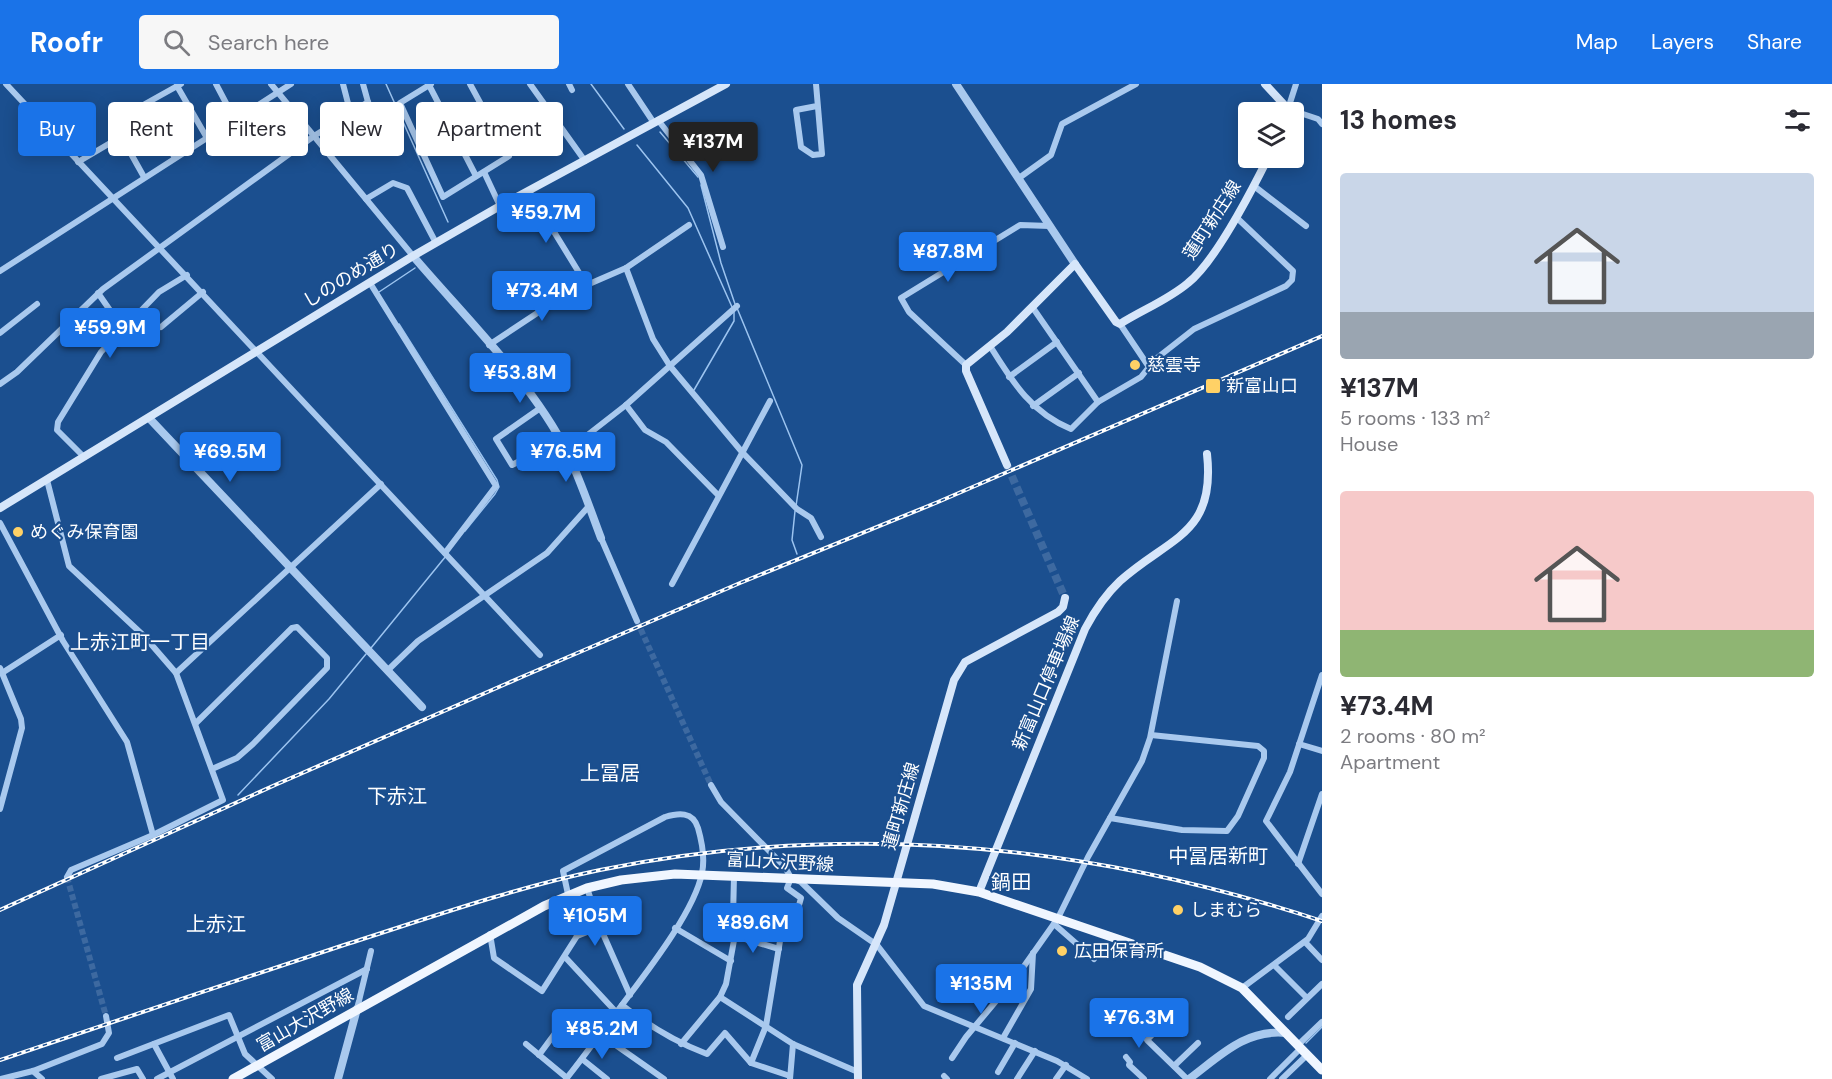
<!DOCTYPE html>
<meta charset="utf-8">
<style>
body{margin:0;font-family:"DM Sans","Noto Sans JP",sans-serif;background:#f7f7f7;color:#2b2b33;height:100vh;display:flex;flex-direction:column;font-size:22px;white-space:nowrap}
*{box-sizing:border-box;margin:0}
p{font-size:20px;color:#7c7c81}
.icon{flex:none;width:33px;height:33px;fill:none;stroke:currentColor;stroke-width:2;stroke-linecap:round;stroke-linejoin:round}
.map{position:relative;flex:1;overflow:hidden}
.drawer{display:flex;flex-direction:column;background:#fff;width:510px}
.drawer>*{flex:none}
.guide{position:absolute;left:18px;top:18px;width:570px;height:54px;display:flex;gap:12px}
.fabs{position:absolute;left:1238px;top:18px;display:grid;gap:12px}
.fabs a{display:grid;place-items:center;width:66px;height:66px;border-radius:6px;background:#fff;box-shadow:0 3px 15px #0003;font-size:30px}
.price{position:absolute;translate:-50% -51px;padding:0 14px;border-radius:6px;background:#1a73e8;color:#fff;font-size:20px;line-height:39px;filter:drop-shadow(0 2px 3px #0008)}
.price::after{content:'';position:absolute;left:50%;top:36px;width:18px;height:14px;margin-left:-9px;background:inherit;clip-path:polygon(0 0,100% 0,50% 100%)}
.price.selected{background:#222;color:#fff}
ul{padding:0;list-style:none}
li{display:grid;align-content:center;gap:12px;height:318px;padding:0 18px}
li span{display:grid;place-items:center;height:186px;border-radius:6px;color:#555}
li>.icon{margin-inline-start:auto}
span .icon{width:108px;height:108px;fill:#fffc;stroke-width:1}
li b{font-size:26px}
h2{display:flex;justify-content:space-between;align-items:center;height:72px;padding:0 18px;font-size:26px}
.tag{padding:0 21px;border-radius:6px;background:#fff;box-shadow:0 3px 15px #0003;font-size:21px;line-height:54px}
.tag.selected{background:#1a73e8;color:#fff}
header{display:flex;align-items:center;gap:36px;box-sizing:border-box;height:84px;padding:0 30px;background:#1a73e8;color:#fff}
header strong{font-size:28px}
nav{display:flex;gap:33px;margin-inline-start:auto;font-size:21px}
.search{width:420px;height:54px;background:#f7f7f7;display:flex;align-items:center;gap:15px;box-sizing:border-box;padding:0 21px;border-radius:6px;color:#7c7c81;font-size:22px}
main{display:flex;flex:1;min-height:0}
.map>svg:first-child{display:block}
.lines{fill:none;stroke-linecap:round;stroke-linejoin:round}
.stream{stroke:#9cc4f0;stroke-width:1.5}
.minor-tunnel{stroke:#3d69a0;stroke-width:6;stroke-dasharray:6 3;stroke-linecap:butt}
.secondary-tunnel{stroke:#3d69a0;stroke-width:8;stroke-dasharray:8 4;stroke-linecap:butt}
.minor{stroke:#a9c9ee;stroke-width:6}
.tertiary{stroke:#a9c9ee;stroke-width:8}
.secondary{stroke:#d6e6fa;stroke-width:8}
.primary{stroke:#f0f6ff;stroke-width:9}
.rail-casing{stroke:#fff;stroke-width:4}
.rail{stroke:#1b4f8f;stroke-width:1.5;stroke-dasharray:4.5;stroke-linecap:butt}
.poi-dot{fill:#ffd166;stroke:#1b4f8f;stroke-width:2}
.labels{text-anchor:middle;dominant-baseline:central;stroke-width:4.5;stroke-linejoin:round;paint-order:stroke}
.street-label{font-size:18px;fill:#fff;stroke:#1b4f8f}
.poi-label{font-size:18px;fill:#fff;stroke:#1b4f8f;text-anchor:start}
.neighbourhood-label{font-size:20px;fill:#fff;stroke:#1b4f8f}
</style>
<header>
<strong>Roofr</strong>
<div class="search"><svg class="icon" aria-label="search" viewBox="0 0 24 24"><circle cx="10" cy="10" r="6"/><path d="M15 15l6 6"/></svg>Search here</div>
<nav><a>Map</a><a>Layers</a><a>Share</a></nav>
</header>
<main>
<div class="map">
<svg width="1322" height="995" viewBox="0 0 1322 995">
<rect width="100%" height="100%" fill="#1b4f8f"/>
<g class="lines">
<!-- stream -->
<g class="stream">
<path d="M386,0L448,138"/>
<path d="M591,0L624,45"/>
<path d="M660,48L698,93"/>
<path d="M637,61L688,124L732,223"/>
<path d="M701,101L721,179L735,220"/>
<path d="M379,208L415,184"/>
<path d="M737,224L802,381L796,422"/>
<path d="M399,240L497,396L499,403L495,410L465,447"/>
<path d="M694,306L734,237V227"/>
<path d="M795,427L792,456L797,470"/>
<path d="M371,564L446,472"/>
<path d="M238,711L329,615L366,570"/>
<path d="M1306,959L1322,943"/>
</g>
<!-- minor-tunnel -->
<g class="minor-tunnel">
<path d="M637,537L711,701"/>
<path d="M67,793L106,932"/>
</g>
<!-- secondary-tunnel -->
<path class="secondary-tunnel" d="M1007,381L1065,514"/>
<!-- minor -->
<g class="minor">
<path d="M6,0L540,571"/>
<path d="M216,0L235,36"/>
<path d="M271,0L413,172"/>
<path d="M343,0L350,27"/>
<path d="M363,0L368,18L390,69"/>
<path d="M431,0L400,19L443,113L509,72L470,0"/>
<path d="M530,0L585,77"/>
<path d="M569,0L572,6"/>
<path d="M628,0L654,39"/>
<path d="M816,0L822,70L813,71L801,63L796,26L817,22"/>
<path d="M1296,0L1288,25L1318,35L1322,40"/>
<path d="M429,1L476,92"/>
<path d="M177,2L207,54"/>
<path d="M658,36L701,91L723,163"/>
<path d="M121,52L144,93"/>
<path d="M175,74L145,20L181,0"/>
<path d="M78,78L139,42"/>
<path d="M484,88L500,122"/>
<path d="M1019,94L1051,71L1062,40L1136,0"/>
<path d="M1254,102L1306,142"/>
<path d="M529,107L586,200"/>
<path d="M366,115L393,99L407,104L436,159"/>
<path d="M626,184L689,141"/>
<path d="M0,187L291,0"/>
<path d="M370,199L496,402L445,469"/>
<path d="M98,209L123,245"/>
<path d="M161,243L203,208"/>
<path d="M0,249L37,220"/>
<path d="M489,261L566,210L626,184L653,255L670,282L742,368L797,425L811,434L821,453"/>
<path d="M990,262C1012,297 1031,329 1071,345L1098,318L1033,224"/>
<path d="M966,281L909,228L901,214L1020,141L1050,142"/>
<path d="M1148,281L1194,245L1286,202L1292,196L1293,187L1236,133"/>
<path d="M1009,293L1057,258"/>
<path d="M0,300L17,288L103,205L314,52L368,18"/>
<path d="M1098,318L1141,293L1149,283L1120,240"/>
<path d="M626,321L645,346L666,358L718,411"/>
<path d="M1033,322L1079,289"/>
<path d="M539,325L496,355L512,381L560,356"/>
<path d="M567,367L626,321L737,222"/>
<path d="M84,373L57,346L58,338L101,268L159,208L187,191"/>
<path d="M47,396L69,482L144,552L176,589L223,716L153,751L71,786L67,793"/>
<path d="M0,439L63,557L127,658L153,751"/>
<path d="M601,454L637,537"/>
<path d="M672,500L770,317"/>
<path d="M0,584L21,635L22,644L0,725"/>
<path d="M388,586L418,557L547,469L589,422"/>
<path d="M2,589L61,551"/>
<path d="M176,589L381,400"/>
<path d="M1322,591L1290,688L1266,737L1322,810"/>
<path d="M196,639L292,544L297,543L327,574V584L253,660L237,674L212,685"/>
<path d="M1299,660L1322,667"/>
<path d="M711,701L721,718L785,783L791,794L801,798L838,834L877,861L924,922L1057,977L1087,995"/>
<path d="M1110,734L1182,746L1227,747L1238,732L1264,674V667L1258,662L1151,651"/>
<path d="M1298,780L1322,710"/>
<path d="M587,804L600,843L630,911"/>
<path d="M733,834L793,835"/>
<path d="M1054,840L1094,875"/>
<path d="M675,844L731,877"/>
<path d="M490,850L494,874L542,907L577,852L600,843"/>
<path d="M735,852L779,865"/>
<path d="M1305,858L1322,876"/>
<path d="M565,873L616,928"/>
<path d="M1274,881L1307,914"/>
<path d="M1242,904L1308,855L1322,832"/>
<path d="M720,913L793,960L858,988"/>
<path d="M622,921C649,942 675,958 707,970L725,949L751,979L790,992"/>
<path d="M357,925L371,867"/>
<path d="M1172,931L1147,956L1187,995"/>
<path d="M1288,933L1322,900"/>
<path d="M1003,954L1031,905L1033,869"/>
<path d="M154,960L173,995"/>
<path d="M526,960L567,994"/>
<path d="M681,960L720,913L726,900L737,840L733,834L734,792"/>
<path d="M1298,961L1322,938"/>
<path d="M539,971L570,929L664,995"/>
<path d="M1126,973L1130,978L1129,981L1144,995"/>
<path d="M117,974L229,931L245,970L272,995"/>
<path d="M952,974L966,953L1017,892L1058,834L1088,773L1142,677L1150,654L1177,517"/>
<path d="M582,975L607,995"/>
<path d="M751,979L766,942L780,857L796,832L801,814L787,804L791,794"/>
<path d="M1174,982L1198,959"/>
<path d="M33,987L42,995"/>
<path d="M998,988L1015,959"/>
<path d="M944,992L947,995"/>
<path d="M1,995L33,987L102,960L109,949L106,932"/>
<path d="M101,995L137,985L143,995"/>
<path d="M157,995L367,885"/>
<path d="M566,995C583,974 599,951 616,929C641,895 694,830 702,789C705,775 702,758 698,744C693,727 678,729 665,733L563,787L577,852"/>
<path d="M790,995L793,960"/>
<path d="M1017,995L1035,967"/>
<path d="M1056,995L1066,981"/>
<path d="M1270,995L1301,964"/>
<path d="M1282,995L1307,971"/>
</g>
<!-- tertiary -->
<g class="tertiary">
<path d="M956,0L1075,180"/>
<path d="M413,172C463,231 533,299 567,368C580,395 590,425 601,454"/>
<path d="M149,334L422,623"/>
<path d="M338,995L357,925"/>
<path d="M1189,995C1220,972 1245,945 1286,949"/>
</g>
<!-- secondary -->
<g class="secondary">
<path d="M1265,0L1288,25L1287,28"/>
<path d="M1007,381L966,287V281L1007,248L1075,180L1116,238L1120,240C1142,226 1168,216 1188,199C1215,178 1252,106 1268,74"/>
<path d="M0,424L413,172L500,122L726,0"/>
<path d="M979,808L1085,545C1094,528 1105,511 1120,497C1169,453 1216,451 1207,370"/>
<path d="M858,995L857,901L884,841L954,596L965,578L1058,528L1063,523L1065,514"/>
</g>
<!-- primary -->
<path class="primary" d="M233,995L544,822L587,804L621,796L675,790L933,800L979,808L1200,883L1242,904L1322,986"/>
<defs>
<g id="rail">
<path d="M0,826L275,701L524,592L740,499L938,418L1322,252"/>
<path d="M0,976C115,937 229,899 344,861C429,834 513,804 600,786C846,736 1086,759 1322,837"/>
</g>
</defs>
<!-- rail casing -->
<use href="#rail" class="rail-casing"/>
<!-- rail -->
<use href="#rail" class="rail"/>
</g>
<!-- markers -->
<g class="poi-dot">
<circle cx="1135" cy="281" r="6"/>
<rect x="1205" y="294" width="16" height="16" rx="3"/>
<circle cx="18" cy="448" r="6"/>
<circle cx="1178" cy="826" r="6"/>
<circle cx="1062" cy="867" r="6"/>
</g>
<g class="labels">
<!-- street labels -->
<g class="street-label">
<text transform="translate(1212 136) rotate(-57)">蓮町新庄線</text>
<text transform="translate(351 191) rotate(-31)">しののめ通り</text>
<text transform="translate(1046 599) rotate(-67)">新富山口停車場線</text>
<text transform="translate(901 722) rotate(-74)">蓮町新庄線</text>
<text transform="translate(780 778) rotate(3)">富山大沢野線</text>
<text transform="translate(305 936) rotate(-30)">富山大沢野線</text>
</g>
<!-- poi labels -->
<g class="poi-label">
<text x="1147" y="281">慈雲寺</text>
<text x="1226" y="302">新富山口</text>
<text x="30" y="448">めぐみ保育園</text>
<text x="1190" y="826">しまむら</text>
<text x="1074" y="867">広田保育所</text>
</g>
<!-- neighbourhood labels -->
<g class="neighbourhood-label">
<text x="140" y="558">上赤江町一丁目</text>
<text x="610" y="689">上冨居</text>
<text x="397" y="712">下赤江</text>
<text x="1218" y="772">中冨居新町</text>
<text x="1011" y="798">鍋田</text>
<text x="216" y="840">上赤江</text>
</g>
</g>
</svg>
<div class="fabs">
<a><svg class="icon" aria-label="layers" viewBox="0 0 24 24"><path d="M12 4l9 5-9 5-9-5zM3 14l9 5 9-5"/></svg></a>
</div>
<b class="price selected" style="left:713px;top:89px">¥137M</b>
<b class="price" style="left:546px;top:160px">¥59.7M</b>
<b class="price" style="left:948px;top:199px">¥87.8M</b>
<b class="price" style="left:542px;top:238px">¥73.4M</b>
<b class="price" style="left:110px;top:275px">¥59.9M</b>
<b class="price" style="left:520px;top:320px">¥53.8M</b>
<b class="price" style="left:230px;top:399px">¥69.5M</b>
<b class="price" style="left:566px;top:399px">¥76.5M</b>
<b class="price" style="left:595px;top:863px">¥105M</b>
<b class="price" style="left:753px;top:870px">¥89.6M</b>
<b class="price" style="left:981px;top:931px">¥135M</b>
<b class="price" style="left:1139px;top:965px">¥76.3M</b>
<b class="price" style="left:602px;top:976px">¥85.2M</b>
<div class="guide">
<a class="tag selected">Buy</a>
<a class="tag">Rent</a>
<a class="tag">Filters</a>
<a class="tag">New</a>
<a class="tag">Apartment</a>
</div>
</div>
<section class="drawer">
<h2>13 homes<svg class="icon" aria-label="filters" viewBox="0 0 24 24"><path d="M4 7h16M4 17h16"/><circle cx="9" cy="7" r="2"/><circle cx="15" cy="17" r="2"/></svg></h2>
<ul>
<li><span style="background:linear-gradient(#c9d6e8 75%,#9aa5b1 0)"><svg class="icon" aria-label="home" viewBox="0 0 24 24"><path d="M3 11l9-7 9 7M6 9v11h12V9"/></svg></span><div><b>¥137M</b><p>5 rooms · 133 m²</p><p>House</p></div></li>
<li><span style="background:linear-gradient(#f6c9c9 75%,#8fb573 0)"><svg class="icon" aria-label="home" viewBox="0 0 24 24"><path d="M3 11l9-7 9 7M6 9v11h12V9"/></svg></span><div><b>¥73.4M</b><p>2 rooms · 80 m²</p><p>Apartment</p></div></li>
</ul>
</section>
</main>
